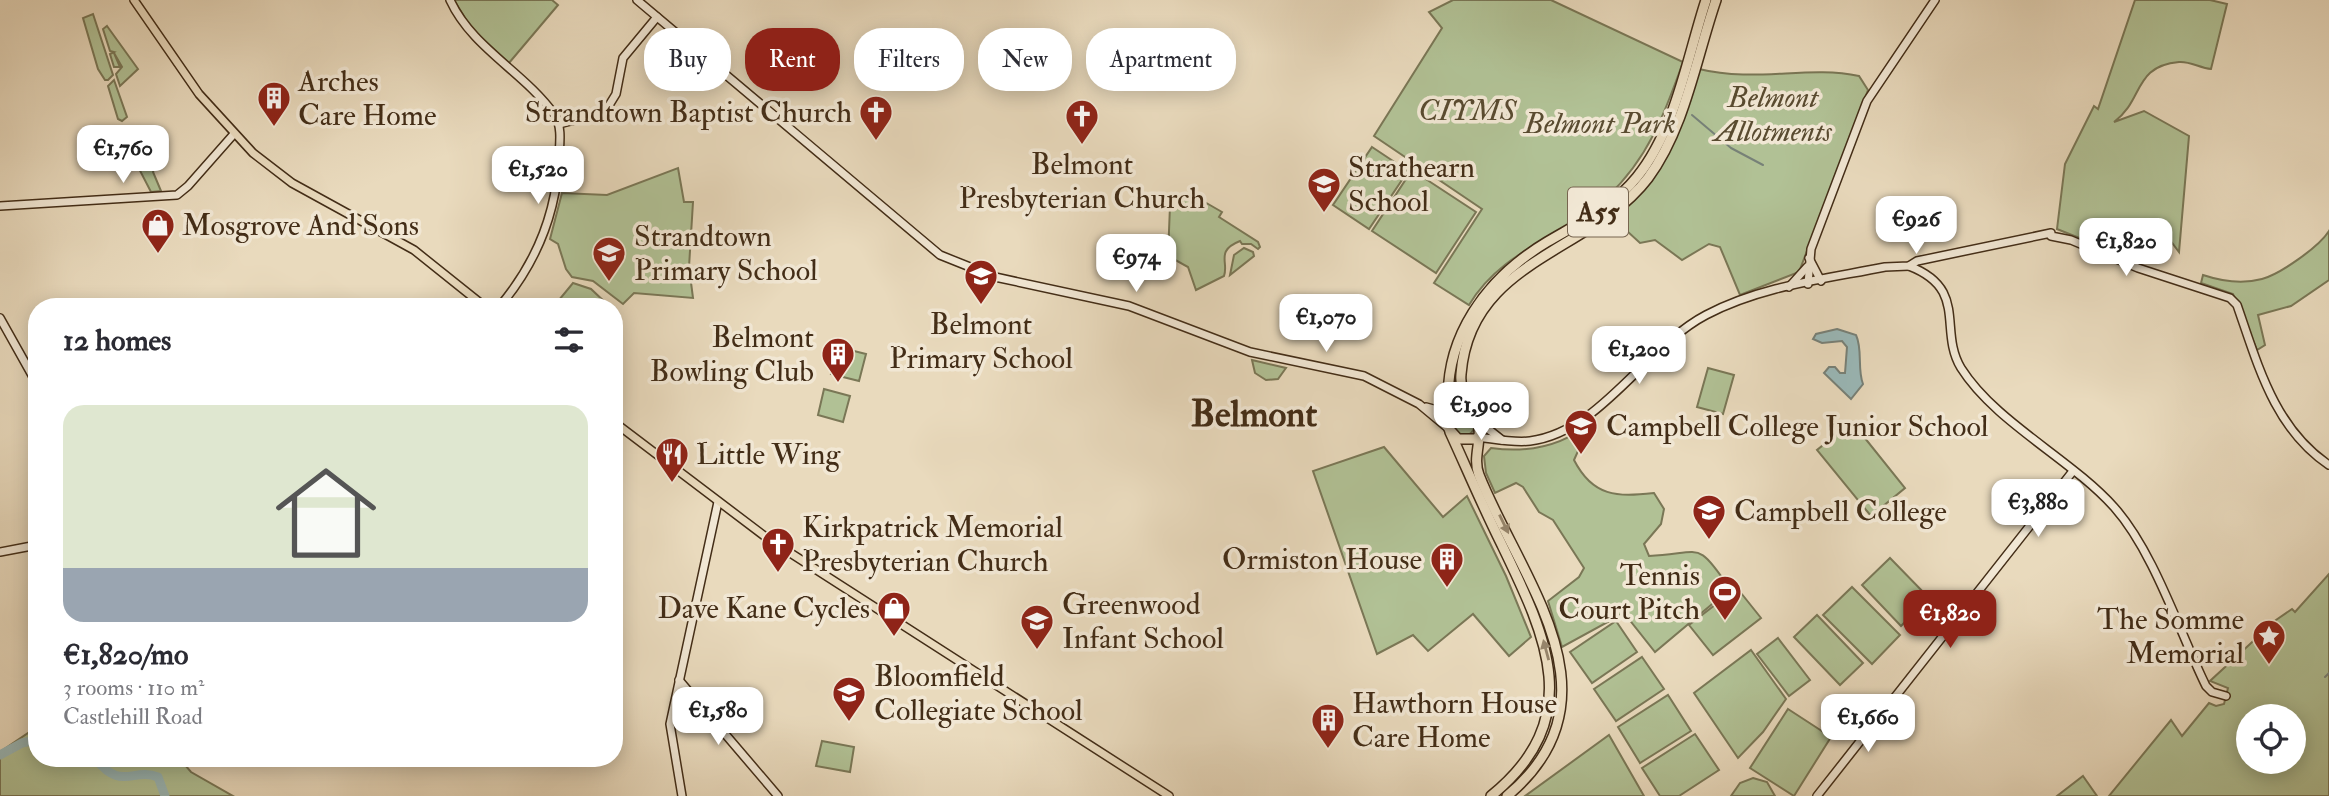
<!DOCTYPE html>
<meta charset="utf-8">
<style>
body{margin:0;font-family:"IM FELL Double Pica",serif;background:#f2f2f3;color:#2b2b33;height:100vh;display:flex;flex-direction:column;font-size:26px;white-space:nowrap}
*{box-sizing:border-box;margin:0}
p{font-size:23px;color:#7c7c81}
.icon{flex:none;width:38px;height:38px;fill:none;stroke:currentColor;stroke-width:2;stroke-linecap:round;stroke-linejoin:round}
.map{position:relative;flex:1;overflow:hidden}
.sheet{position:absolute;left:28px;top:298px;width:595px;height:469px;display:flex;flex-direction:column;background:#fff;border-radius:28px;box-shadow:0 4px 18px #0003}
.sheet>*{flex:none}
.guide{position:absolute;left:644px;top:28px;width:665px;height:63px;display:flex;gap:14px}
.tools{position:absolute;left:2236px;top:704px;display:grid;gap:14px}
.tools a{display:grid;place-items:center;width:70px;height:70px;border-radius:50%;background:#fff;box-shadow:0 4px 18px #0003;font-size:35px}
.price{position:absolute;translate:-50% -60px;padding:0 16px;border-radius:14px;background:#fff;color:#222;font-size:23px;line-height:46px;filter:drop-shadow(0 2px 4px #0008)}
.price::after{content:'';position:absolute;left:50%;top:42px;width:21px;height:16px;margin-left:-10px;background:inherit;clip-path:polygon(0 0,100% 0,50% 100%)}
.price.current{background:#8f2418;color:#fff}
ul{padding:0;list-style:none}
li{display:grid;align-content:center;gap:14px;height:371px;padding:0 35px}
li+li{border-top:2px solid #e1e1e2}
li span{display:grid;place-items:center;height:217px;border-radius:21px;color:#555}
li>.icon{margin-inline-start:auto}
span .icon{width:126px;height:126px;fill:#fffc;stroke-width:1}
li b{font-size:30px}
h2{display:flex;justify-content:space-between;align-items:center;height:84px;padding:0 35px;font-size:30px}
.chip{padding:0 24px;border-radius:28px;background:#fff;box-shadow:0 4px 18px #0003;font-size:24px;line-height:63px}
.chip.current{background:#8f2418;color:#fff}
.map>svg:first-child{display:block}
.green{fill:#b1c195;stroke:#7a7756;stroke-width:2;fill-rule:evenodd}
.water{fill:#9ab9b9;stroke:#778178;stroke-width:2}
.lines{fill:none;stroke-linecap:round;stroke-linejoin:round}
.stream{stroke:#778178;stroke-width:2}
.river{stroke:#9ab9b9;stroke-width:9}
.secondary-casing{stroke:#432d17;stroke-width:10}
.primary-casing{stroke:#432d17;stroke-width:10}
.highway-casing{stroke:#432d17;stroke-width:12}
.secondary{stroke:#f1e7d4;stroke-width:7}
.primary{stroke:#e9dabd;stroke-width:7}
.highway{stroke:#e9dabd;stroke-width:9}
.oneway{fill:#96846a}
.labels{text-anchor:middle;dominant-baseline:central;stroke-width:7;stroke-linejoin:round;paint-order:stroke}
.shield{fill:#f1e7d4;stroke:#776550;stroke-width:2}
.shield-label{font-size:28px;font-weight:bold;fill:#432d17}
.poi-label{font-size:30px;fill:#432d17;stroke:#f1e7d4;text-anchor:start}
.park-label{font-size:30px;font-style:italic;fill:#594b30;stroke:#f1e7d4}
.district-label{font-size:37px;font-weight:bold;fill:#432d17;stroke:#f1e7d4}
</style>
<div class="map">
<svg width="2329" height="796" viewBox="0 0 2329 796">
<rect width="100%" height="100%" fill="#e9dabd"/>
<filter id="stains"><feTurbulence type="fractalNoise" baseFrequency=".00286" numOctaves="4"/><feColorMatrix values="0 0 0 0 .2 0 0 0 0 .09 0 0 0 0 .02 0 0 0 .5 -.17"/></filter>
<radialGradient id="worn" r=".72"><stop offset=".6" stop-color="#630" stop-opacity="0"/><stop offset="1" stop-color="#630" stop-opacity=".3"/></radialGradient>
<!-- green -->
<g class="green">
<path d="M454,0H552L558,5L509,63L471,28Z"/>
<path d="M1453,0H1551L1683,62C1665,113 1648,159 1607,197C1563,238 1502,249 1469,305L1434,283L1482,209L1374,136L1442,28L1429,12Z"/>
<path d="M2135,0H2210L2227,4L2211,69C2200,68 2190,61 2179,62C2133,66 2144,100 2114,122L2144,111L2189,136L2179,252L2161,228L2140,222L2114,252L2057,229L2065,164L2094,106L2098,109Z"/>
<path d="M93,14L113,75L108,80H105L98,69L83,18Z"/>
<path d="M107,26L138,69L120,86L116,74L122,67L114,53L120,67H114L110,54L114,52L110,51L103,29Z"/>
<path d="M1699,69C1756,83 1808,65 1859,76L1868,90L1799,272L1740,295L1720,247L1709,244L1682,260L1655,240L1640,243L1614,219C1665,176 1679,130 1699,69Z"/>
<path d="M114,80L127,117L122,121L118,119L108,86Z"/>
<path d="M1372,147L1408,171L1369,229L1333,205Z"/>
<path d="M139,157L148,162L151,159L156,164L153,172L161,191L151,192L135,161Z"/>
<path d="M678,168L684,202H693L689,267L693,298L634,293L623,304L593,281L572,277L566,269L558,244L550,239L562,193L607,195Z"/>
<path d="M1412,170L1476,212L1436,273L1372,231Z"/>
<path d="M1189,193L1222,212L1219,217L1258,242L1260,247L1258,249L1251,244H1242L1240,241C1215,251 1229,262 1224,276L1196,290L1188,267L1168,256L1170,206Z"/>
<path d="M2329,231V280L2291,306L2258,315L2265,345L2257,350L2233,294L2201,283L2203,275C2221,281 2243,284 2262,279C2280,274 2319,247 2329,231Z"/>
<path d="M1244,248L1253,252L1254,256L1230,275L1234,255Z"/>
<path d="M573,283L591,289L609,306H554Z"/>
<path d="M838,347L866,354L859,381L831,374Z"/>
<path d="M1252,360L1286,368L1278,379L1266,380L1255,373Z"/>
<path d="M1708,368L1734,375L1723,414L1697,407Z"/>
<path d="M824,389L850,396L843,422L818,415Z"/>
<circle cx="1463" cy="424" r="12"/>
<path d="M1591,422L1574,460C1593,497 1617,497 1654,493L1664,509L1661,524L1644,544L1649,556C1702,554 1696,538 1730,589L1655,652L1624,613L1562,647L1548,601L1579,577L1584,568L1553,520L1539,512L1523,487L1516,483L1495,493L1486,473L1484,456L1491,448C1528,453 1562,447 1591,422Z"/>
<path d="M1852,422L1905,488L1871,516L1817,450Z"/>
<path d="M1384,447L1443,517L1467,496L1506,576L1531,637L1509,656L1473,614L1428,651L1413,635L1377,654L1313,471Z"/>
<path d="M1890,558L1929,598L1901,626L1862,585Z"/>
<path d="M2329,574V796H2109L2171,720L2182,736L2209,703L2216,706L2224,704L2228,688L2210,681L2276,620L2292,609L2295,612ZM2249,716H2294V761H2249Z"/>
<path d="M1852,587L1900,635L1872,664L1823,615Z"/>
<path d="M1737,588L1761,618L1713,655L1689,625Z"/>
<path d="M1817,615L1863,663L1840,685L1794,637Z"/>
<path d="M1616,621L1637,652L1592,683L1570,652Z"/>
<path d="M1778,638L1810,680L1789,696L1757,654Z"/>
<path d="M1751,650L1786,699L1763,732L1738,758L1694,693Z"/>
<path d="M1642,657L1664,689L1616,721L1594,689Z"/>
<path d="M1668,695L1691,731L1640,763L1618,727Z"/>
<path d="M1788,709L1831,737L1794,796L1750,768Z"/>
<path d="M37,727V758H179L191,772L233,796H0V752Z"/>
<path d="M1695,734L1719,770L1679,796H1660L1642,768Z"/>
<path d="M1609,735L1644,796H1525Z"/>
<path d="M822,741L854,747L850,772L816,766Z"/>
<path d="M2083,776L2097,796H2057Z"/>
<path d="M1753,778L1767,782L1775,796H1731L1740,783Z"/>
</g>
<!-- water -->
<path class="water" d="M1837,329L1856,335C1863,350 1857,369 1863,384L1851,399L1824,373L1829,367H1835L1840,373H1845L1847,347L1842,341L1822,343L1813,339L1816,334Z"/>
<g class="lines">
<!-- stream -->
<g class="stream">
<path d="M1692,115L1731,148L1763,165"/>
<path d="M2325,677L2329,673"/>
</g>
<!-- river -->
<g class="river">
<path d="M0,755L22,743L37,740"/>
<path d="M95,758C121,792 133,767 158,777L165,796"/>
</g>
<defs>
<g id="secondary">
<path d="M450,0C472,48 524,72 554,114C562,125 560,142 559,155C557,212 536,263 500,306"/>
<path d="M637,0L940,255L995,277L1129,306L1250,352L1364,376L1419,404L1449,429"/>
<path d="M559,124L594,115L608,107L616,94L623,58L657,17"/>
<path d="M0,206L177,195L188,186L233,135"/>
<path d="M1809,258L1821,281"/>
<path d="M1909,266C1969,289 1938,330 1961,368C1995,422 2071,459 2114,507C2154,552 2179,631 2206,686L2212,692L2226,696"/>
<path d="M1808,284L1811,249L1867,101L1935,0"/>
<path d="M1789,287L1807,267"/>
<path d="M0,318L37,384"/>
<path d="M1426,407L1448,413"/>
<path d="M1478,421L1502,440"/>
<path d="M1477,437C1495,439 1513,443 1530,441C1601,432 1645,347 1706,315C1761,286 1825,279 1885,267L1909,266L1917,261L2051,233V236L2071,240L2138,268L2230,298L2237,305C2258,365 2274,428 2329,465"/>
<path d="M0,552L37,545"/>
<path d="M679,680L778,796"/>
<path d="M682,796L670,724L718,502"/>
<path d="M1817,796L2073,471"/>
</g>
<g id="primary">
<path d="M134,0L199,94L253,153L292,183L414,250L484,306"/>
<path d="M614,422L767,538L1169,796"/>
</g>
<g id="highway">
<path d="M1449,411C1442,338 1487,278 1547,242C1579,223 1613,207 1637,177C1676,129 1687,58 1706,0"/>
<path d="M1470,411C1462,406 1454,405 1448,413L1449,429L1458,439H1477"/>
<path d="M1450,432C1467,469 1483,507 1501,543C1546,636 1587,718 1491,796"/>
<path d="M1507,796C1626,697 1520,579 1479,475C1472,457 1483,439 1478,422C1473,404 1459,397 1461,374C1470,259 1591,253 1648,178C1685,128 1696,58 1716,0"/>
</g>
</defs>
<!-- secondary casing -->
<use href="#secondary" class="secondary-casing"/>
<!-- primary casing -->
<use href="#primary" class="primary-casing"/>
<!-- highway casing -->
<use href="#highway" class="highway-casing"/>
<!-- secondary -->
<use href="#secondary" class="secondary"/>
<!-- primary -->
<use href="#primary" class="primary"/>
<!-- highway -->
<use href="#highway" class="highway"/>
</g>
<!-- one-way arrows -->
<defs><path id="oneway-solid" d="M-6-.8H1V-3.2L6.5 0L1 3.2V.8H-6Z" transform="scale(1.75)"/></defs>
<g class="oneway">
<use href="#oneway-solid" transform="translate(1504 524) rotate(64)"/>
<use href="#oneway-solid" transform="translate(1546 650) rotate(-105)"/>
</g>
<!-- icons -->
<defs>
<symbol id="building-pin" viewBox="-11 -11 22 30"><path d="M0 17L-7.5 6A9.5 9.5 0 1 1 7.5 6Z" fill="#8f2418" stroke="#f1e7d4"/><path d="M-4-6H4V6H1V3H-1V6H-4ZM-2.5-4.3h1.7v1.8h-1.7ZM.8-4.3h1.7v1.8H.8ZM-2.5-1h1.7V.8h-1.7ZM.8-1h1.7V.8H.8Z" fill="#fff"/></symbol>
<symbol id="church-pin" viewBox="-11 -11 22 30"><path d="M0 17L-7.5 6A9.5 9.5 0 1 1 7.5 6Z" fill="#8f2418" stroke="#f1e7d4"/><path d="M-1.2-6h2.4v3.5h3.3v2.4h-3.3V6h-2.4V-.1h-3.3v-2.4h3.3Z" fill="#fff"/></symbol>
<symbol id="school-pin" viewBox="-11 -11 22 30"><path d="M0 17L-7.5 6A9.5 9.5 0 1 1 7.5 6Z" fill="#8f2418" stroke="#f1e7d4"/><path d="M0-5L7-2L0 1L-7-2ZM-4 1L0 2.5L4 1V4Q0 6-4 4Z" fill="#fff"/></symbol>
<symbol id="shop-pin" viewBox="-11 -11 22 30"><path d="M0 17L-7.5 6A9.5 9.5 0 1 1 7.5 6Z" fill="#8f2418" stroke="#f1e7d4"/><path d="M-5-2.5h2.3a2.7 3.5 0 0 1 5.4 0H5L5.5 6h-11ZM-1.5-2.5h3a1.5 2.3 0 0 0-3 0Z" fill="#fff"/></symbol>
<symbol id="restaurant-pin" viewBox="-11 -11 22 30"><path d="M0 17L-7.5 6A9.5 9.5 0 1 1 7.5 6Z" fill="#8f2418" stroke="#f1e7d4"/><path d="M-5-6h1v4h1v-4h1v4h1v-4h1v5L-1.5 .5V6h-2V.5L-5-1ZM5-6V6H3V1.5H1.5Q1.5-4 5-6Z" fill="#fff"/></symbol>
<symbol id="stadium-pin" viewBox="-11 -11 22 30"><path d="M0 17L-7.5 6A9.5 9.5 0 1 1 7.5 6Z" fill="#8f2418" stroke="#f1e7d4"/><path d="M0-5a6.5 5 0 1 0 0 10a6.5 5 0 1 0 0-10ZM-3.5-1.8h7v3.6h-7Z" fill="#fff"/></symbol>
<symbol id="sight-pin" viewBox="-11 -11 22 30"><path d="M0 17L-7.5 6A9.5 9.5 0 1 1 7.5 6Z" fill="#8f2418" stroke="#f1e7d4"/><path d="M0-6L1.8-2.2L6-1.7L2.9 1.2L3.7 5.4L0 3.3L-3.7 5.4L-2.9 1.2L-6-1.7L-1.8-2.2Z" fill="#fff"/></symbol>
</defs>
<g fill-rule="evenodd">
<use href="#building-pin" x="255" y="79" width="38" height="52"/>
<use href="#church-pin" x="857" y="93" width="38" height="52"/>
<use href="#church-pin" x="1063" y="97" width="38" height="52"/>
<use href="#school-pin" x="1305" y="165" width="38" height="52"/>
<use href="#shop-pin" x="139" y="206" width="38" height="52"/>
<use href="#school-pin" x="590" y="234" width="38" height="52"/>
<use href="#school-pin" x="962" y="257" width="38" height="52"/>
<use href="#building-pin" x="819" y="335" width="38" height="52"/>
<use href="#school-pin" x="1562" y="407" width="38" height="52"/>
<use href="#restaurant-pin" x="653" y="435" width="38" height="52"/>
<use href="#school-pin" x="1690" y="492" width="38" height="52"/>
<use href="#church-pin" x="759" y="525" width="38" height="52"/>
<use href="#building-pin" x="1428" y="540" width="38" height="52"/>
<use href="#stadium-pin" x="1706" y="573" width="38" height="52"/>
<use href="#shop-pin" x="875" y="589" width="38" height="52"/>
<use href="#school-pin" x="1018" y="602" width="38" height="52"/>
<use href="#sight-pin" x="2250" y="617" width="38" height="52"/>
<use href="#school-pin" x="830" y="674" width="38" height="52"/>
<use href="#building-pin" x="1309" y="701" width="38" height="52"/>
</g>
<g class="labels">
<!-- shield labels -->
<rect class="shield" x="1568" y="187.5" width="60" height="49" rx="5"/>
<g class="shield-label">
<text x="1598" y="212">A55</text>
</g>
<!-- poi labels -->
<g class="poi-label">
<text x="298" y="81">Arches<tspan x="298" dy="34">Care Home</tspan></text>
<text x="852" y="112" text-anchor="end">Strandtown Baptist Church</text>
<text x="1082" y="164" text-anchor="middle">Belmont<tspan x="1082" dy="34">Presbyterian Church</tspan></text>
<text x="1348" y="167">Strathearn<tspan x="1348" dy="34">School</tspan></text>
<text x="182" y="225">Mosgrove And Sons</text>
<text x="634" y="236">Strandtown<tspan x="634" dy="34">Primary School</tspan></text>
<text x="981" y="324" text-anchor="middle">Belmont<tspan x="981" dy="34">Primary School</tspan></text>
<text x="814" y="337" text-anchor="end">Belmont<tspan x="814" dy="34">Bowling Club</tspan></text>
<text x="1606" y="426">Campbell College Junior School</text>
<text x="696" y="454">Little Wing</text>
<text x="1734" y="511">Campbell College</text>
<text x="802" y="527">Kirkpatrick Memorial<tspan x="802" dy="34">Presbyterian Church</tspan></text>
<text x="1422" y="559" text-anchor="end">Ormiston House</text>
<text x="1700" y="575" text-anchor="end">Tennis<tspan x="1700" dy="34">Court Pitch</tspan></text>
<text x="1062" y="604">Greenwood<tspan x="1062" dy="34">Infant School</tspan></text>
<text x="870" y="608" text-anchor="end">Dave Kane Cycles</text>
<text x="2244" y="619" text-anchor="end">The Somme<tspan x="2244" dy="34">Memorial</tspan></text>
<text x="874" y="676">Bloomfield<tspan x="874" dy="34">Collegiate School</tspan></text>
<text x="1352" y="703">Hawthorn House<tspan x="1352" dy="34">Care Home</tspan></text>
</g>
<!-- park labels -->
<g class="park-label">
<text x="1773" y="97">Belmont<tspan x="1773" dy="34">Allotments</tspan></text>
<text x="1467" y="110">CIYMS</text>
<text x="1600" y="123">Belmont Park</text>
</g>
<!-- district labels -->
<g class="district-label">
<text x="1254" y="414">Belmont</text>
</g>
</g>
<rect width="100%" height="100%" filter="url(#stains)"/>
<rect width="100%" height="100%" fill="url(#worn)"/>
</svg>
<div class="tools">
<a><svg class="icon" aria-label="locate" viewBox="0 0 24 24"><circle cx="12" cy="12" r="6"/><path d="M12 2v4M12 18v4M2 12h4M18 12h4"/></svg></a>
</div>
<b class="price" style="left:123px;top:185px">€1,760</b>
<b class="price" style="left:538px;top:206px">€1,520</b>
<b class="price" style="left:1916px;top:256px">€926</b>
<b class="price" style="left:2126px;top:278px">€1,820</b>
<b class="price" style="left:1136px;top:294px">€974</b>
<b class="price" style="left:1326px;top:354px">€1,070</b>
<b class="price" style="left:1639px;top:386px">€1,200</b>
<b class="price" style="left:1481px;top:442px">€1,900</b>
<b class="price" style="left:2038px;top:539px">€3,880</b>
<b class="price current" style="left:1950px;top:650px">€1,820</b>
<b class="price" style="left:718px;top:747px">€1,580</b>
<b class="price" style="left:1868px;top:754px">€1,660</b>
<div class="guide">
<a class="chip">Buy</a>
<a class="chip current">Rent</a>
<a class="chip">Filters</a>
<a class="chip">New</a>
<a class="chip">Apartment</a>
</div>
<section class="sheet">
<h2>12 homes<svg class="icon" aria-label="filters" viewBox="0 0 24 24"><path d="M4 7h16M4 17h16"/><circle cx="9" cy="7" r="2"/><circle cx="15" cy="17" r="2"/></svg></h2>
<ul>
<li><span style="background:linear-gradient(#dfe7d0 75%,#9aa5b1 0)"><svg class="icon" aria-label="home" viewBox="0 0 24 24"><path d="M3 11l9-7 9 7M6 9v11h12V9"/></svg></span><div><b>€1,820/mo</b><p>3 rooms · 110 m²</p><p>Castlehill Road</p></div></li>
</ul>
</section>
</div>
